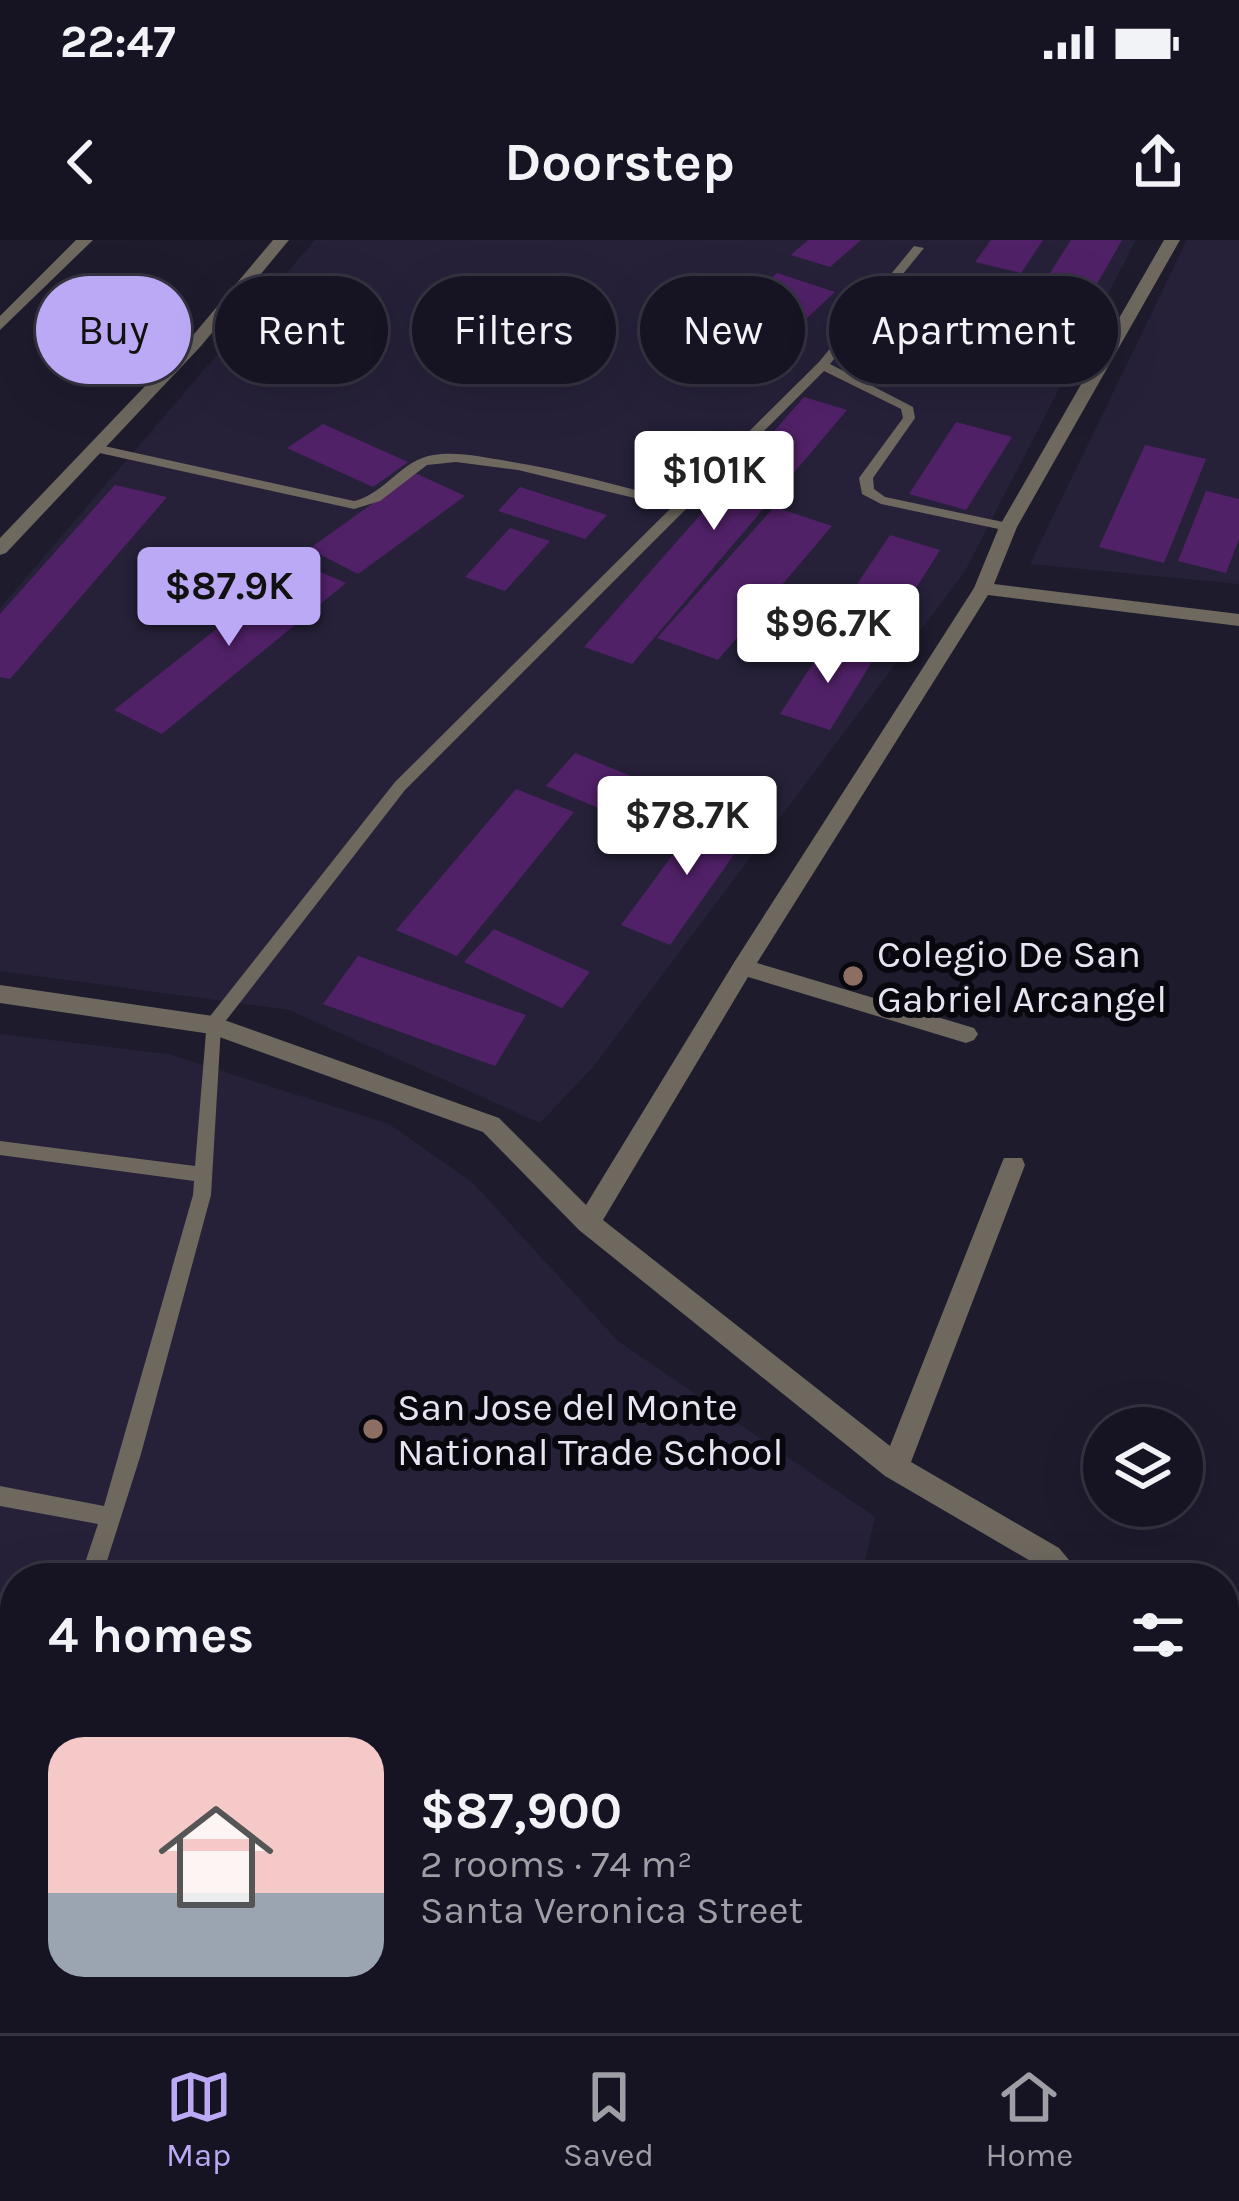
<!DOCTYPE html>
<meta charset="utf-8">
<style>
body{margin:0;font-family:Karla,sans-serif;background:#1f1d2a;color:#f1f3f6;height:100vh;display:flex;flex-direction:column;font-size:45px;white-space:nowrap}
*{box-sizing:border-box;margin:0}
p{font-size:39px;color:#9e9ea5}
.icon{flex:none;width:66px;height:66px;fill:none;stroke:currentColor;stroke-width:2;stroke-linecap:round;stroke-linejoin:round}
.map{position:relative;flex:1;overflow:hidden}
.details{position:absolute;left:0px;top:1323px;width:1239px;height:471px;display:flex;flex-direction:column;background:#161422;border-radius:48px 48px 0 0;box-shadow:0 12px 48px #0002,0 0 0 3px #353340}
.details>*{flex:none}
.guide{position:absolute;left:36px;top:36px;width:1167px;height:108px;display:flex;gap:24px}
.fabs{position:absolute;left:1083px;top:1167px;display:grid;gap:24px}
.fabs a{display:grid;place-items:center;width:120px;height:120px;border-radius:50%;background:#161422;box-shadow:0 12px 48px #0002,0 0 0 3px #353340;font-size:60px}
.price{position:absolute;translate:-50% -102px;padding:0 27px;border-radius:12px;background:#fff;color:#222;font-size:39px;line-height:78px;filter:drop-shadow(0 3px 6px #0008)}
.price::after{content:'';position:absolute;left:50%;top:72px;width:36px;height:27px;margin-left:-18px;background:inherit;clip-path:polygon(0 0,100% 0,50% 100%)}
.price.selected{background:#bca9f5;color:#111}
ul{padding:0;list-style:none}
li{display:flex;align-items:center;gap:36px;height:300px;padding:0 48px}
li+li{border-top:3px solid #353340}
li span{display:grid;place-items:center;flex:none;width:336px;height:240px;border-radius:36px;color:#555}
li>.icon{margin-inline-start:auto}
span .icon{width:144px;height:144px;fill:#fffc;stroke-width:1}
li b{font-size:51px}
h2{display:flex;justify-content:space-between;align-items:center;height:144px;padding:0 48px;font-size:51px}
.chip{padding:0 42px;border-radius:54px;background:#161422;box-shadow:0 12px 48px #0002,0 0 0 3px #353340;font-size:42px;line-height:108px}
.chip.selected{background:#bca9f5;color:#111}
.status{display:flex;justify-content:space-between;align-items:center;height:84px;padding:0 60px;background:#161422;direction:ltr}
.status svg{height:33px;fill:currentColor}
header{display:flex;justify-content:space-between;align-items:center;height:156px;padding:0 48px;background:#161422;font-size:54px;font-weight:700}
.tab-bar{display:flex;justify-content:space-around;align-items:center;height:168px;border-top:3px solid #353340;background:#161422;font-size:33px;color:#9e9ea5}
.tab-bar a{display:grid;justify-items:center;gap:6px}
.tab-bar .selected{color:#bca9f5}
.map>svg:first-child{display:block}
.built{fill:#262139}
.building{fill:#512168}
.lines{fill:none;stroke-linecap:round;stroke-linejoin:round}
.lane{fill:#6e685f;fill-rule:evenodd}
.street{fill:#6e685f;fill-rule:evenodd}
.secondary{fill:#9c9385;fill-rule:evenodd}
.education-dot{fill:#8d6e63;stroke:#08070e;stroke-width:4.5}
.labels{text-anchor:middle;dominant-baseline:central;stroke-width:12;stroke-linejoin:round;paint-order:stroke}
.poi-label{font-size:39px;fill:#e6e4f1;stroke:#08070e;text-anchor:start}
</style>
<div class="status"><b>22:47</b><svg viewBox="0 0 49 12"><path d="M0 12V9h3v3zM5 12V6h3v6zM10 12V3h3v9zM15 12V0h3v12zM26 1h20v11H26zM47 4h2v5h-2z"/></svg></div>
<header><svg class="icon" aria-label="back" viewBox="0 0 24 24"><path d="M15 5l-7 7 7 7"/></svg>Doorstep<svg class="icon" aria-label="share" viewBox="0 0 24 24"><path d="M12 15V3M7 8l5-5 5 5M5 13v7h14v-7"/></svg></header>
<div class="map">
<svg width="1239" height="1793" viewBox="0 0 1239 1793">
<rect width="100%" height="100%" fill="#1e1b2d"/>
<!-- built -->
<g class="built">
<path d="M315,0H1136L965,331L593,827L540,883L289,770L0,731V368Z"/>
<path d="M1187,0H1239V344L1030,324Z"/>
<path d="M0,794L168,814L389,884L473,943L618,1101L875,1277L861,1338H15V1572L0,1574Z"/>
<path d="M15,1724V1779H133L134,1793H0V1725Z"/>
</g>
<!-- building -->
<g class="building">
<path d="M808,0H861L830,27L791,15Z"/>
<path d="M991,0H1043L1021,33L975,22Z"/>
<path d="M1071,0H1122L1097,44L1050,33Z"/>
<path d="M777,33L835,52L805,80L746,61Z"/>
<path d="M963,33L1004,43L945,126L903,115Z"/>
<path d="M1048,49L1086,57L1040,146L1000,137Z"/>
<path d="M804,157L847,170L632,424L584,407Z"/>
<path d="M956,182L1012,197L966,270L909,254Z"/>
<path d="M323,184L408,222L373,247L287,208Z"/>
<path d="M1145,205L1206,219L1164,323L1099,307Z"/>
<path d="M415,233L465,256L358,334L309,309Z"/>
<path d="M115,245L167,257L10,439L0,437V374Z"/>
<path d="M520,247L607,275L585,299L498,271Z"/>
<path d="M1206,251L1239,259V299L1226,333L1178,321Z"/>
<path d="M774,267L832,286L718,420L657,398Z"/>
<path d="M510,288L550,301L505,351L465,337Z"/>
<path d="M890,295L940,310L877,410L824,393Z"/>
<path d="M300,323L346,343L162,494L114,470Z"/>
<path d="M827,402L875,417L830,490L780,474Z"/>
<path d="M575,513L696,563L668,597L546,546Z"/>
<path d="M516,549L574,572L457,716L396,690Z"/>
<path d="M705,571L752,589L670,705L621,685Z"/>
<path d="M494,689L590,732L562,768L464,722Z"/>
<path d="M358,716L526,775L495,826L323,764Z"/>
</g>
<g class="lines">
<!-- lane -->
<g class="lane">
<path d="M914,6L924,8L830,124L913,167L915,178L873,238L874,249L885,257L1008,283L1015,287L1008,291L881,264L862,254L859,238L903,178L901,169L824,131L405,550L221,787L211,955L141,1214L106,1324L138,1331L141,1338H80L98,1284L0,1266V1246L104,1266L193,955L194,941L0,915V901L195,926L207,780L395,542L672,267L518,230L456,222L427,225L380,261L354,269L95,212L89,208L95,204L354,261C385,254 401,220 433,215C457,211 483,217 507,221C565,230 622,247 679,261L819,122Z"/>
<path d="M15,1529V1577L8,1596L0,1600V1552L7,1532Z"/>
</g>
<!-- street -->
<g class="street">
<path d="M76,0H93L0,90V76Z"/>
<path d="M273,0H289L201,106L6,313L0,315V298L189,100Z"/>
<path d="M1164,0H1180L1017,287L994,344L1239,374V386L988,355L757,723L974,788L978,794L974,800L966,803L748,737L603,980L890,1206L1001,925L1004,918H1022L1025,925L911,1222L1059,1308L1084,1338H1051L1039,1326L885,1236L579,990L483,892L211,794L0,763V745L213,776L499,878L586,965L735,721L974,348L999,287Z"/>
<path d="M138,1779H170L171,1793H139Z"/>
</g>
<!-- secondary -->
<g class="secondary">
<rect x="1224" y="1435" width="15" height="30"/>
<path d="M15,1644V1676L0,1678V1646Z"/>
</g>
</g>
<!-- markers -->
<g class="education-dot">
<circle cx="853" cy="736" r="12"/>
<circle cx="373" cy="1189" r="12"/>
</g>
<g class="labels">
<!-- poi labels -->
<g class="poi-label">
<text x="877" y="714">Colegio De San<tspan x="877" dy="45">Gabriel Arcangel</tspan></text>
<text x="397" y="1167">San Jose del Monte<tspan x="397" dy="45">National Trade School</tspan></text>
</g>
</g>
</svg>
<div class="fabs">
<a><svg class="icon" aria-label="layers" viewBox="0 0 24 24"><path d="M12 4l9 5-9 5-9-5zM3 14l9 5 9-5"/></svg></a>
</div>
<b class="price" style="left:714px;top:293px">$101K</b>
<b class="price selected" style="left:229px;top:409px">$87.9K</b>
<b class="price" style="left:828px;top:446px">$96.7K</b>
<b class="price" style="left:687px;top:638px">$78.7K</b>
<div class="guide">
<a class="chip selected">Buy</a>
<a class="chip">Rent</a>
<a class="chip">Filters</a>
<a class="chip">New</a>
<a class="chip">Apartment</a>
</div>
<section class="details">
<h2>4 homes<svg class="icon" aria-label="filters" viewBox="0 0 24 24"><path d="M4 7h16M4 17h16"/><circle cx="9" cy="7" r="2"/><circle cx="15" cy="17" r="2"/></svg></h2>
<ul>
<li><span style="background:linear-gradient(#f6c9c9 65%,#9aa5b1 0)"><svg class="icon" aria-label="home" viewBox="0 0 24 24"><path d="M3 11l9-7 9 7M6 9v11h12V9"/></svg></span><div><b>$87,900</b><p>2 rooms · 74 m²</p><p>Santa Veronica Street</p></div></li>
</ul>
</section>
</div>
<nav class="tab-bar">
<a class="selected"><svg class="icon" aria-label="map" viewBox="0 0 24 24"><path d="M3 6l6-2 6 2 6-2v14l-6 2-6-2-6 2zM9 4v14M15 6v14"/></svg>Map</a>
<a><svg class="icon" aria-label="saved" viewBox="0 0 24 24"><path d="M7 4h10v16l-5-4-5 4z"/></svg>Saved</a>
<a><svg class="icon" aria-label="home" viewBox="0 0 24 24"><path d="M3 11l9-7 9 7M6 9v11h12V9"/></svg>Home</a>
</nav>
